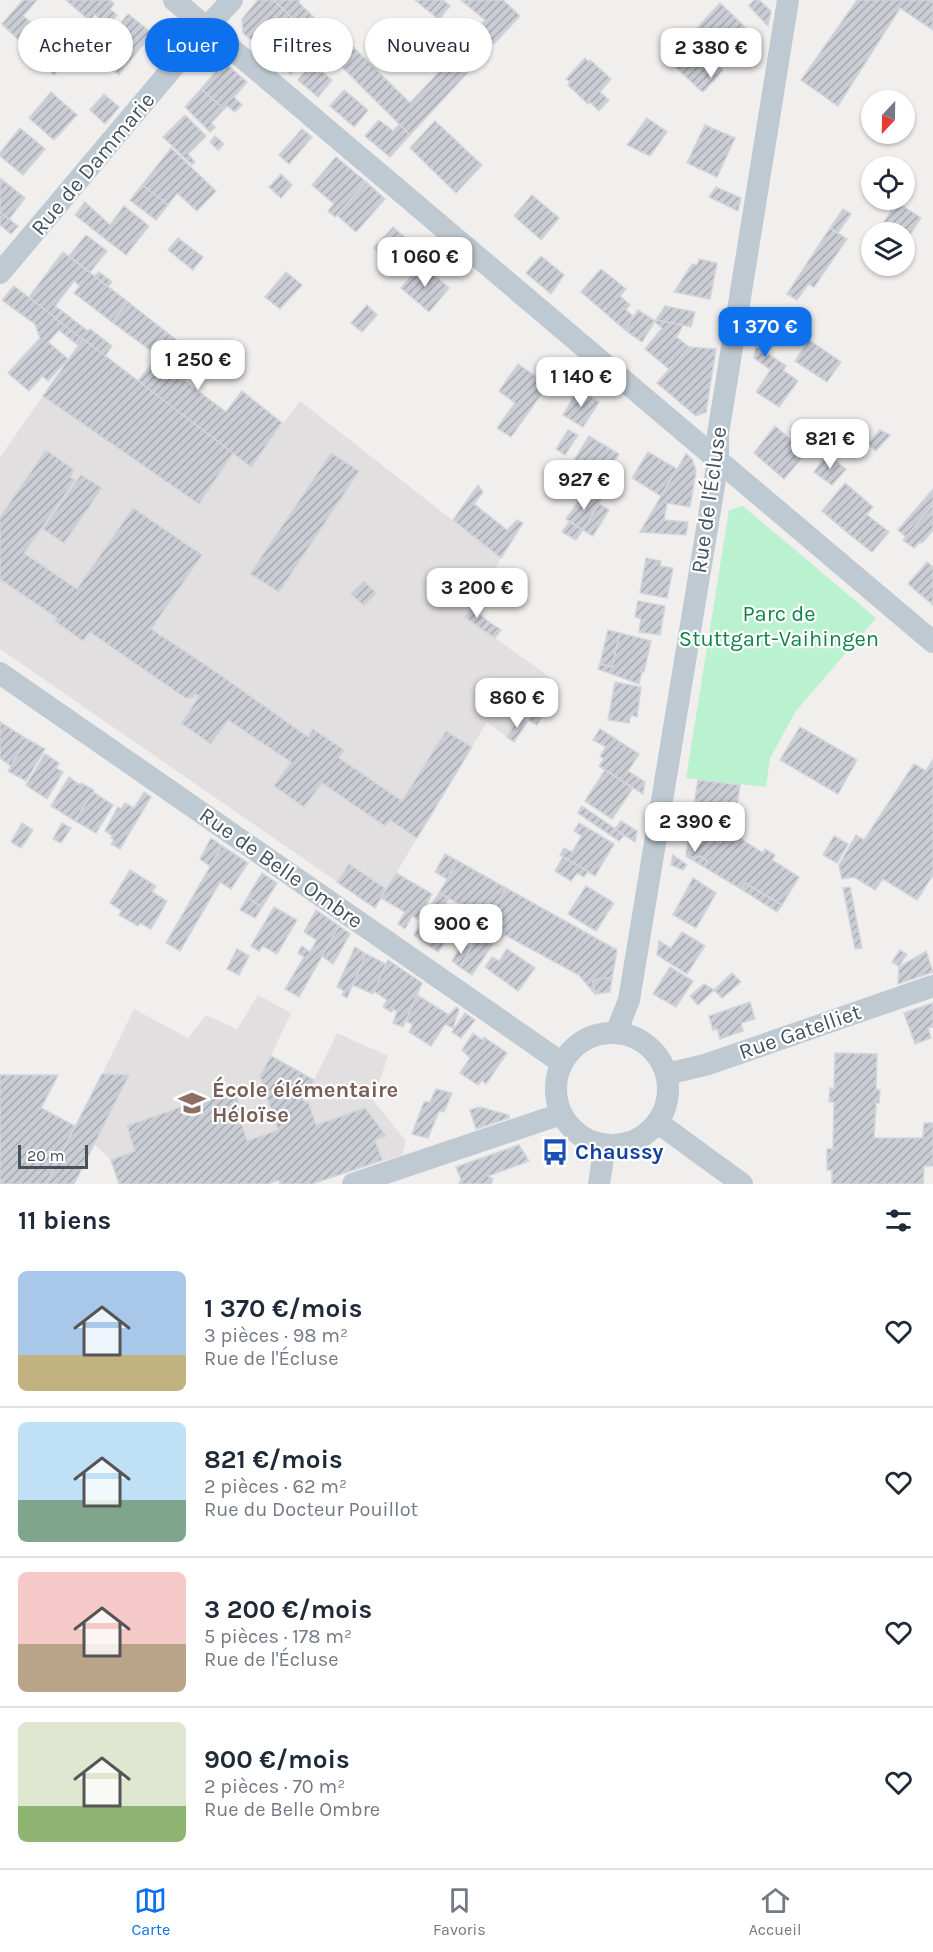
<!DOCTYPE html>
<html lang="fr">
<meta charset="utf-8">
<style>
body{margin:0;font-family:Karla,sans-serif;background:#f2f2f3;color:#1f2937;height:100vh;display:flex;flex-direction:column;font-size:22px;white-space:nowrap}
*{box-sizing:border-box;margin:0}
p{font-size:20px;color:#747a83}
.icon{flex:none;width:33px;height:33px;fill:none;stroke:currentColor;stroke-width:2;stroke-linecap:round;stroke-linejoin:round}
.map{position:relative;height:1184px;overflow:hidden}
.panel{display:flex;flex-direction:column;background:#fff;flex:1}
.panel>*{flex:none}
.top-card{position:absolute;left:18px;top:18px;width:600px;height:54px;display:flex;gap:12px}
.needle{width:39px;rotate:202deg}
.tools{position:absolute;left:861px;top:90px;display:grid;gap:12px}
.tools a{display:grid;place-items:center;width:54px;height:54px;border-radius:50%;background:#fff;box-shadow:0 2px 4px #0004;font-size:30px}
.scale{position:absolute;left:18px;bottom:15px;width:70px;box-sizing:border-box;padding-left:6px;border:3px solid #45525d;border-top:0;font-size:16px;line-height:21px;white-space:nowrap;color:#45525d;-webkit-text-stroke:4px #fff;paint-order:stroke}
.price{position:absolute;translate:-50% -51px;padding:0 14px;border-radius:12px;background:#fff;color:#222;font-size:20px;line-height:39px;filter:drop-shadow(0 2px 3px #0008)}
.price::after{content:'';position:absolute;left:50%;top:36px;width:18px;height:14px;margin-left:-9px;background:inherit;clip-path:polygon(0 0,100% 0,50% 100%)}
.price.selected{background:#0d71ed;color:#fff}
ul{padding:0;list-style:none}
li{display:flex;align-items:center;gap:18px;height:150px;padding:0 18px}
li+li{border-top:2px solid #e0e1e3}
li span{display:grid;place-items:center;flex:none;width:168px;height:120px;border-radius:9px;color:#555}
li>.icon{margin-inline-start:auto}
span .icon{width:72px;height:72px;fill:#fffc;stroke-width:1}
li b{font-size:26px}
h2{display:flex;justify-content:space-between;align-items:center;height:72px;padding:0 18px;font-size:26px}
.chip{padding:0 21px;border-radius:27px;background:#fff;box-shadow:0 2px 4px #0004;font-size:21px;line-height:54px}
.chip.selected{background:#0d71ed;color:#fff}
.tabs{display:flex;justify-content:space-around;align-items:center;height:84px;border-top:2px solid #e0e1e3;background:#fff;font-size:16px;color:#747a83}
.tabs a{display:grid;justify-items:center;gap:3px}
.tabs .selected{color:#0d71ed}
.map>svg:first-child{display:block}
.education{fill:#e2dfe0}
.green{fill:#baf2cf}
.building{fill:url(#building-hatch);stroke:#d2d5db;stroke-width:1.5}
.lines{fill:none;stroke-linecap:round;stroke-linejoin:round}
.minor{stroke:#bec9d2;stroke-width:22}
.labels{text-anchor:middle;dominant-baseline:central;stroke-width:4.5;stroke-linejoin:round;paint-order:stroke}
.street-label{font-size:22px;fill:#45525d;stroke:#fff}
.park-label{font-size:22px;fill:#108449;stroke:#fff}
.education-label{font-size:22px;font-weight:bold;fill:#785e54;stroke:#fff;text-anchor:start}
.transit-label{font-size:22px;font-weight:bold;fill:#164399;stroke:#fff;text-anchor:start}
</style>
<div class="map">
<svg width="933" height="1184" viewBox="0 0 933 1184">
<defs>
<pattern id="building-hatch" width="6" height="6" patternUnits="userSpaceOnUse" patternTransform="scale(1.5)"><rect width="6" height="6" fill="#cacdd4"/><path d="M-1 1l2-2M0 6l6-6M5 7l2-2" fill="none" stroke="#a6a9af"/></pattern>
</defs>
<rect width="100%" height="100%" fill="#f1eeee"/>
<!-- education -->
<g class="education">
<path d="M83,339L250,467L300,401L501,558L466,617L551,678L514,742L487,722L375,908L0,649V457Z"/>
<path d="M258,995L291,1013L271,1056L314,1080L337,1033L388,1056L381,1077L371,1098L406,1141L402,1155L312,1184H280L279,1180L268,1184H119L111,1160L94,1144L129,1076L102,1074L134,1009L188,1038L206,1015L237,1029Z"/>
</g>
<!-- green -->
<path class="green" d="M743,506L876,618L796,711L770,758L766,787L686,778L729,510Z"/>
<!-- building -->
<g class="building">
<path d="M23,0H37L23,16L71,55L54,75L2,24Z"/>
<path d="M66,0H110L114,4L101,20L95,14L90,21Z"/>
<path d="M258,0H274L296,22L288,32L310,50L291,74L243,33L242,19Z"/>
<path d="M274,0H299V3L325,28L321,33L334,46L328,53Z"/>
<path d="M415,0H443L431,13Z"/>
<path d="M443,0L450,6L439,20L431,13Z"/>
<path d="M461,0H503L520,16L494,44L477,29L485,20Z"/>
<path d="M754,0H759L771,11L768,26L749,6Z"/>
<path d="M857,0H933V30L900,8L838,106L801,80Z"/>
<path d="M720,3L745,27L722,51L697,28Z"/>
<path d="M110,9L117,15L90,47L83,41Z"/>
<path d="M128,14L152,33L119,75L107,66L112,60L99,50Z"/>
<path d="M343,37L410,103L453,57L469,71L410,135L328,53Z"/>
<path d="M691,40L719,66L698,88L670,62Z"/>
<path d="M585,58L589,62L590,60L611,79L600,92L609,100L599,111L590,102L588,104L568,85L570,82L566,79Z"/>
<path d="M224,62L247,82L234,97L242,105L235,112L227,106L224,109L201,89Z"/>
<path d="M312,63L332,80L318,97L298,80Z"/>
<path d="M719,66L723,70L703,92L698,88Z"/>
<path d="M201,89L224,109L211,123L215,127L210,132L185,107Z"/>
<path d="M344,90L368,110L354,127L330,106Z"/>
<path d="M51,92L77,115L54,140L29,118Z"/>
<path d="M104,94L119,107L105,124L90,110Z"/>
<path d="M185,115L206,136L188,154L195,162L192,165L163,137Z"/>
<path d="M647,118L667,132L650,156L627,145Z"/>
<path d="M379,120L393,131L399,124L410,135L390,157L365,136Z"/>
<path d="M435,121L482,165L456,193L410,148Z"/>
<path d="M705,125L735,138L717,177L687,163Z"/>
<path d="M20,128L45,149L23,175L0,156V153Z"/>
<path d="M302,129L312,137L289,164L279,155Z"/>
<path d="M215,136L224,144L218,150L210,142Z"/>
<path d="M171,148L216,191L197,211L177,193L168,205L142,185Z"/>
<path d="M336,157L366,182L335,217L328,211L334,204L312,185Z"/>
<path d="M281,174L292,185L281,198L269,187Z"/>
<path d="M0,178L25,198L9,219L0,212Z"/>
<path d="M366,182L385,199L356,232L337,215Z"/>
<path d="M142,185L168,205L156,220L130,200Z"/>
<path d="M716,187L741,198L738,211L709,197Z"/>
<path d="M532,195L559,218L541,240L514,216Z"/>
<path d="M85,202L110,225L124,206L149,226L126,255L75,215Z"/>
<path d="M897,202L921,218L904,244V232L878,231Z"/>
<path d="M843,209L851,214L838,233L830,228Z"/>
<path d="M0,212L18,226L11,234L0,225Z"/>
<path d="M393,227L417,248L398,270L374,248Z"/>
<path d="M830,228L847,239L814,287L808,284L797,300L787,294Z"/>
<path d="M86,235L107,251L90,272L69,256Z"/>
<path d="M178,238L203,257L193,270L168,250Z"/>
<path d="M63,252L128,302L112,322L74,293L80,286L74,281L55,306L62,311L56,319L29,297Z"/>
<path d="M541,256L564,275L551,294L526,273Z"/>
<path d="M699,259L717,263L710,299L674,292L692,264L697,265Z"/>
<path d="M422,264L449,288L429,312L401,288Z"/>
<path d="M601,269L626,289L620,296L630,305L626,310L634,317L625,330L581,292Z"/>
<path d="M99,272L112,282L108,287L95,276Z"/>
<path d="M286,272L302,285L280,309L265,297Z"/>
<path d="M14,286L83,339L79,346L59,330L48,342L68,359L48,381L42,376L29,391L8,373L40,338L35,324L2,300Z"/>
<path d="M128,302L202,360L185,381L226,412L242,391L282,423L251,467L138,381L158,356L112,322Z"/>
<path d="M367,305L377,315L362,332L351,323Z"/>
<path d="M665,306L695,312L691,327L656,320Z"/>
<path d="M638,310L655,321L642,342L625,330Z"/>
<path d="M62,311L88,331L90,329L112,346L105,356L56,319Z"/>
<path d="M656,320L683,325L677,336H675L689,347L669,369L645,349L662,328L655,322Z"/>
<path d="M83,339L233,453L199,504L43,396Z"/>
<path d="M809,340L841,362L827,382L795,361Z"/>
<path d="M756,346L777,360L771,370L754,358Z"/>
<path d="M689,347L716,349L706,412L696,416L657,383Z"/>
<path d="M777,360L786,366L783,370L798,381L779,407L756,392Z"/>
<path d="M518,364L548,385L511,437L497,428L515,403L499,391Z"/>
<path d="M578,389L599,402L583,427L563,415Z"/>
<path d="M775,426L806,453L784,479L754,453Z"/>
<path d="M568,430L578,435L565,455L556,449Z"/>
<path d="M880,430L890,435L876,451L868,444Z"/>
<path d="M589,436L619,454L598,487L594,483L589,490L565,475Z"/>
<path d="M46,450L74,470L70,477L75,480L24,553L77,589L133,508L202,555L151,629L216,672L308,737L313,729L344,750L339,758L402,801L446,731L472,747L417,838L390,820L385,826L322,783L304,807L274,786L291,762L228,720L211,744L181,723L199,697L196,694L193,697L187,699L90,632L83,641L55,621L57,618L0,579V517Z"/>
<path d="M648,452L677,469L661,496L632,478Z"/>
<path d="M331,453L359,471L279,592L250,574Z"/>
<path d="M686,454L692,459L696,471L690,507L667,503L664,520L688,522L686,535L640,532Z"/>
<path d="M827,454L846,469L832,485L814,472Z"/>
<path d="M81,475L102,488L64,543L43,529Z"/>
<path d="M845,483L873,507L849,534L822,511Z"/>
<path d="M478,485L483,492L474,504L507,530L517,520L523,523L501,558L453,520Z"/>
<path d="M933,489V505L906,537L898,530Z"/>
<path d="M590,493L601,500L583,530L566,519L582,496L586,499Z"/>
<path d="M599,504L609,510L593,536L583,530Z"/>
<path d="M933,505V530L922,543L920,542L914,548L903,540Z"/>
<path d="M866,514L889,532L872,552L849,534Z"/>
<path d="M569,522L583,530L576,540L562,532Z"/>
<path d="M646,558L661,561L660,566L673,568L667,598L640,593Z"/>
<path d="M927,562L933,567V605L908,584Z"/>
<path d="M364,581L376,593L364,606L351,594Z"/>
<path d="M638,601L665,606L660,635L639,632L641,619L635,617Z"/>
<path d="M471,608L489,622L483,630L465,617Z"/>
<path d="M489,622L501,630L495,638L483,630Z"/>
<path d="M608,630L620,633L612,667L600,664Z"/>
<path d="M620,633L651,641L644,672L642,671L639,684L598,669L600,664L612,667Z"/>
<path d="M615,682L641,687L637,717L631,715L629,723L608,720Z"/>
<path d="M542,696L551,701L537,725L528,720Z"/>
<path d="M519,717L527,722L514,742L507,737Z"/>
<path d="M0,722L27,739L11,766L0,758Z"/>
<path d="M800,727L857,760L838,794L780,760Z"/>
<path d="M600,729L639,754L628,771L645,782L643,794L599,766L604,759L600,756L606,747L593,740Z"/>
<path d="M27,739L45,749L26,781L8,771Z"/>
<path d="M45,754L59,763L56,768L63,772L47,799L26,785Z"/>
<path d="M933,759V875L917,900L883,879L875,890L854,877L842,879L839,865L856,835L864,840L914,764L926,771Z"/>
<path d="M605,770L633,788L612,819L585,801Z"/>
<path d="M69,777L80,785L81,783L94,790L75,821L51,806Z"/>
<path d="M698,780L740,785L733,834L763,853L765,849L775,855L772,860L799,877L782,905L745,883L741,889L704,867L707,861L700,856L695,859L689,855V851L690,848L693,847L695,838L689,836Z"/>
<path d="M93,792L113,805L96,833L75,821Z"/>
<path d="M144,792L151,797L120,849L111,844L114,840L111,838L113,836L105,831L118,807L121,809L125,803L134,808Z"/>
<path d="M582,806L624,835L619,841L578,813Z"/>
<path d="M621,821L637,831L635,842L615,829Z"/>
<path d="M22,823L33,830L21,848L11,842Z"/>
<path d="M62,823L71,828L61,843L53,839Z"/>
<path d="M579,823L614,844L595,876L560,855L564,848L572,852L582,836L574,831Z"/>
<path d="M689,836L695,838L693,847L690,848L689,851V855L695,859L700,856L707,861L704,867L686,856Z"/>
<path d="M834,836L848,844L837,863L823,855Z"/>
<path d="M211,838L222,846L210,866L200,859Z"/>
<path d="M222,846L248,863L231,889L220,882L180,951L166,943Z"/>
<path d="M445,854L458,861L447,879L435,872Z"/>
<path d="M673,855L687,865L683,870L671,865Z"/>
<path d="M563,857L588,871L584,877L577,873L571,881L555,871Z"/>
<path d="M458,861L506,888L488,919L439,893Z"/>
<path d="M349,864L386,889L375,908L337,882Z"/>
<path d="M130,870L156,886L152,892L167,901L151,929L140,923L138,926L119,915L122,911L110,903Z"/>
<path d="M262,873L277,883L262,907L247,898Z"/>
<path d="M396,873L432,894L418,919L412,916L405,929L398,924L405,912L381,898Z"/>
<path d="M693,878L716,893L696,928L673,915Z"/>
<path d="M745,883L782,905L777,912L741,889Z"/>
<path d="M586,886L614,903L596,931L568,914Z"/>
<path d="M850,887L862,948L855,949L843,888Z"/>
<path d="M506,888L617,950L612,978L598,979L593,981L595,994L579,975L505,935L495,941L472,975L460,967Z"/>
<path d="M439,893L449,898L440,913L430,907Z"/>
<path d="M247,898L262,907L255,918L240,910Z"/>
<path d="M274,907L297,920L277,954L263,946L259,951L251,946Z"/>
<path d="M430,907L458,924L438,952L414,935Z"/>
<path d="M316,910L339,926L299,997L285,989L304,957L298,953L302,946L310,952L317,940L304,932Z"/>
<path d="M339,926L350,934L333,964L322,956Z"/>
<path d="M682,932L705,946L687,974L657,955L659,941L671,948Z"/>
<path d="M463,943L471,948L460,967L452,961Z"/>
<path d="M355,947L366,954L347,998L342,995L344,991L337,987Z"/>
<path d="M237,949L249,956L239,975L227,969Z"/>
<path d="M507,949L535,968L518,991L485,967L492,957L499,961Z"/>
<path d="M900,950L907,954L899,966L892,962Z"/>
<path d="M926,951L933,972L898,984L899,967Z"/>
<path d="M366,954L386,964L373,994L353,985Z"/>
<path d="M388,960L422,983L403,1027L393,1023L397,1012L394,1009L391,1012L383,1007L387,1000L374,991Z"/>
<path d="M670,967L693,981L676,1007L653,994Z"/>
<path d="M732,973L741,982L722,998L714,990Z"/>
<path d="M612,978L610,992L595,994L593,981L598,979Z"/>
<path d="M704,984L714,990L698,1005L690,996Z"/>
<path d="M417,995L449,1015L456,1007L459,1009L453,1028L445,1024L431,1046L409,1032L413,1025L406,1021Z"/>
<path d="M750,1002L755,1019L741,1023L743,1031L720,1039L717,1029L713,1030L709,1016Z"/>
<path d="M933,1003V1027L928,1028L931,1038L915,1044L904,1013Z"/>
<path d="M465,1013L475,1020L461,1038L452,1032Z"/>
<path d="M473,1033L482,1040L484,1037L507,1053L486,1084L482,1080L478,1085L460,1073L470,1058L462,1050Z"/>
<path d="M835,1053L877,1054L876,1089L880,1090L879,1103H876L874,1138H923L924,1123H933V1166H924L923,1184H832V1170H827V1149H833L834,1102H829L830,1088L834,1089Z"/>
<path d="M271,1056L314,1080L303,1100L309,1104L316,1125L365,1108L386,1136L375,1140L382,1160L312,1184H280L279,1180L268,1184H119L111,1160L135,1151L127,1126L212,1096L213,1098L237,1094L242,1125L247,1141L278,1130L260,1076Z"/>
<path d="M102,1074L129,1075L74,1184H46Z"/>
<path d="M0,1075H58L41,1108L75,1126L46,1184H0Z"/>
<path d="M436,1089L452,1093L444,1112L439,1111L428,1138L412,1134L424,1102H430Z"/>
<path d="M479,1107L509,1115V1118L476,1129L470,1110Z"/>
<path d="M519,1145L529,1161L488,1176L493,1179L491,1184H459L461,1179L456,1167Z"/>
</g>
<g class="lines">
<!-- minor -->
<g class="minor">
<path d="M174,0L933,642"/>
<path d="M0,273L207,27L232,0"/>
<path d="M0,673L562,1063"/>
<path d="M616,1033L629,1000L713,492L718,459V434L788,0"/>
<circle cx="612" cy="1089" r="56"/>
<path d="M666,1074L705,1065L933,986"/>
<path d="M657,1122L742,1184"/>
<path d="M353,1184L561,1114"/>
<path d="M599,1184L605,1145"/>
</g>
</g>
<!-- icons -->
<defs>
<symbol id="school-bare" viewBox="-9 -9 18 18"><path d="M0-5L7-2L0 1L-7-2ZM-4 1L0 2.5L4 1V4Q0 6-4 4Z" fill="#8d6e63" stroke="#fff" stroke-width="2.5" paint-order="stroke"/></symbol>
<symbol id="bus-bare" viewBox="-9 -9 18 18"><path d="M-5-6H5V4H4V6H2V4H-2V6H-4V4H-5ZM-3.5-4V0h7V-4ZM-3.5 1.2v1.5H-2V1.2ZM2 1.2v1.5H3.5V1.2Z" fill="#1a4fb4" stroke="#fff" stroke-width="2.5" paint-order="stroke"/></symbol>
</defs>
<g fill-rule="evenodd">
<use href="#school-bare" x="173" y="1084" width="38" height="38"/>
<use href="#bus-bare" x="536" y="1133" width="38" height="38"/>
</g>
<g class="labels">
<!-- street labels -->
<g class="street-label">
<text transform="translate(93 164) rotate(-50)">Rue de Dammarie</text>
<text transform="translate(709 500) rotate(-82)">Rue de l'Écluse</text>
<text transform="translate(281 868) rotate(35)">Rue de Belle Ombre</text>
<text transform="translate(800 1032) rotate(-19)">Rue Gatelliet</text>
</g>
<!-- park labels -->
<g class="park-label">
<text x="779" y="614">Parc de<tspan x="779" dy="25">Stuttgart-Vaihingen</tspan></text>
</g>
<!-- education labels -->
<g class="education-label">
<text x="212" y="1090">École élémentaire<tspan x="212" dy="25">Héloïse</tspan></text>
</g>
<!-- transit labels -->
<g class="transit-label">
<text x="575" y="1152">Chaussy</text>
</g>
</g>
</svg>
<div class="tools">
<a><svg class="needle" viewBox="-14 -14 28 28"><path d="M0-13l5 13h-10z" fill="#e53935"/><path d="M0 13l5-13h-10z" fill="#747a83"/></svg></a>
<a><svg class="icon" aria-label="locate" viewBox="0 0 24 24"><circle cx="12" cy="12" r="6"/><path d="M12 2v4M12 18v4M2 12h4M18 12h4"/></svg></a>
<a><svg class="icon" aria-label="layers" viewBox="0 0 24 24"><path d="M12 4l9 5-9 5-9-5zM3 14l9 5 9-5"/></svg></a>
</div>
<div class="scale">20 m</div>
<b class="price" style="left:711px;top:79px">2 380 €</b>
<b class="price" style="left:425px;top:288px">1 060 €</b>
<b class="price selected" style="left:765px;top:358px">1 370 €</b>
<b class="price" style="left:198px;top:391px">1 250 €</b>
<b class="price" style="left:581px;top:408px">1 140 €</b>
<b class="price" style="left:830px;top:470px">821 €</b>
<b class="price" style="left:584px;top:511px">927 €</b>
<b class="price" style="left:477px;top:619px">3 200 €</b>
<b class="price" style="left:517px;top:729px">860 €</b>
<b class="price" style="left:695px;top:853px">2 390 €</b>
<b class="price" style="left:461px;top:955px">900 €</b>
<div class="top-card">
<a class="chip">Acheter</a>
<a class="chip selected">Louer</a>
<a class="chip">Filtres</a>
<a class="chip">Nouveau</a>
</div>
</div>
<section class="panel">
<h2>11 biens<svg class="icon" aria-label="filters" viewBox="0 0 24 24"><path d="M4 7h16M4 17h16"/><circle cx="9" cy="7" r="2"/><circle cx="15" cy="17" r="2"/></svg></h2>
<ul>
<li><span style="background:linear-gradient(#a9c7e8 70%,#c2b280 0)"><svg class="icon" aria-label="home" viewBox="0 0 24 24"><path d="M3 11l9-7 9 7M6 9v11h12V9"/></svg></span><div><b>1 370 €/mois</b><p>3 pièces · 98 m²</p><p>Rue de l'Écluse</p></div><svg class="icon" aria-label="heart" viewBox="0 0 24 24"><path d="M12 20l-8-8c-3-5 5-10 8-4 3-6 11-1 8 4z"/></svg></li>
<li><span style="background:linear-gradient(#bfe0f5 65%,#7fa58c 0)"><svg class="icon" aria-label="home" viewBox="0 0 24 24"><path d="M3 11l9-7 9 7M6 9v11h12V9"/></svg></span><div><b>821 €/mois</b><p>2 pièces · 62 m²</p><p>Rue du Docteur Pouillot</p></div><svg class="icon" aria-label="heart" viewBox="0 0 24 24"><path d="M12 20l-8-8c-3-5 5-10 8-4 3-6 11-1 8 4z"/></svg></li>
<li><span style="background:linear-gradient(#f6c9c9 60%,#b9a48a 0)"><svg class="icon" aria-label="home" viewBox="0 0 24 24"><path d="M3 11l9-7 9 7M6 9v11h12V9"/></svg></span><div><b>3 200 €/mois</b><p>5 pièces · 178 m²</p><p>Rue de l'Écluse</p></div><svg class="icon" aria-label="heart" viewBox="0 0 24 24"><path d="M12 20l-8-8c-3-5 5-10 8-4 3-6 11-1 8 4z"/></svg></li>
<li><span style="background:linear-gradient(#dfe7d0 70%,#8fb573 0)"><svg class="icon" aria-label="home" viewBox="0 0 24 24"><path d="M3 11l9-7 9 7M6 9v11h12V9"/></svg></span><div><b>900 €/mois</b><p>2 pièces · 70 m²</p><p>Rue de Belle Ombre</p></div><svg class="icon" aria-label="heart" viewBox="0 0 24 24"><path d="M12 20l-8-8c-3-5 5-10 8-4 3-6 11-1 8 4z"/></svg></li>
</ul>
</section>
<nav class="tabs">
<a class="selected"><svg class="icon" aria-label="map" viewBox="0 0 24 24"><path d="M3 6l6-2 6 2 6-2v14l-6 2-6-2-6 2zM9 4v14M15 6v14"/></svg>Carte</a>
<a><svg class="icon" aria-label="saved" viewBox="0 0 24 24"><path d="M7 4h10v16l-5-4-5 4z"/></svg>Favoris</a>
<a><svg class="icon" aria-label="home" viewBox="0 0 24 24"><path d="M3 11l9-7 9 7M6 9v11h12V9"/></svg>Accueil</a>
</nav>
